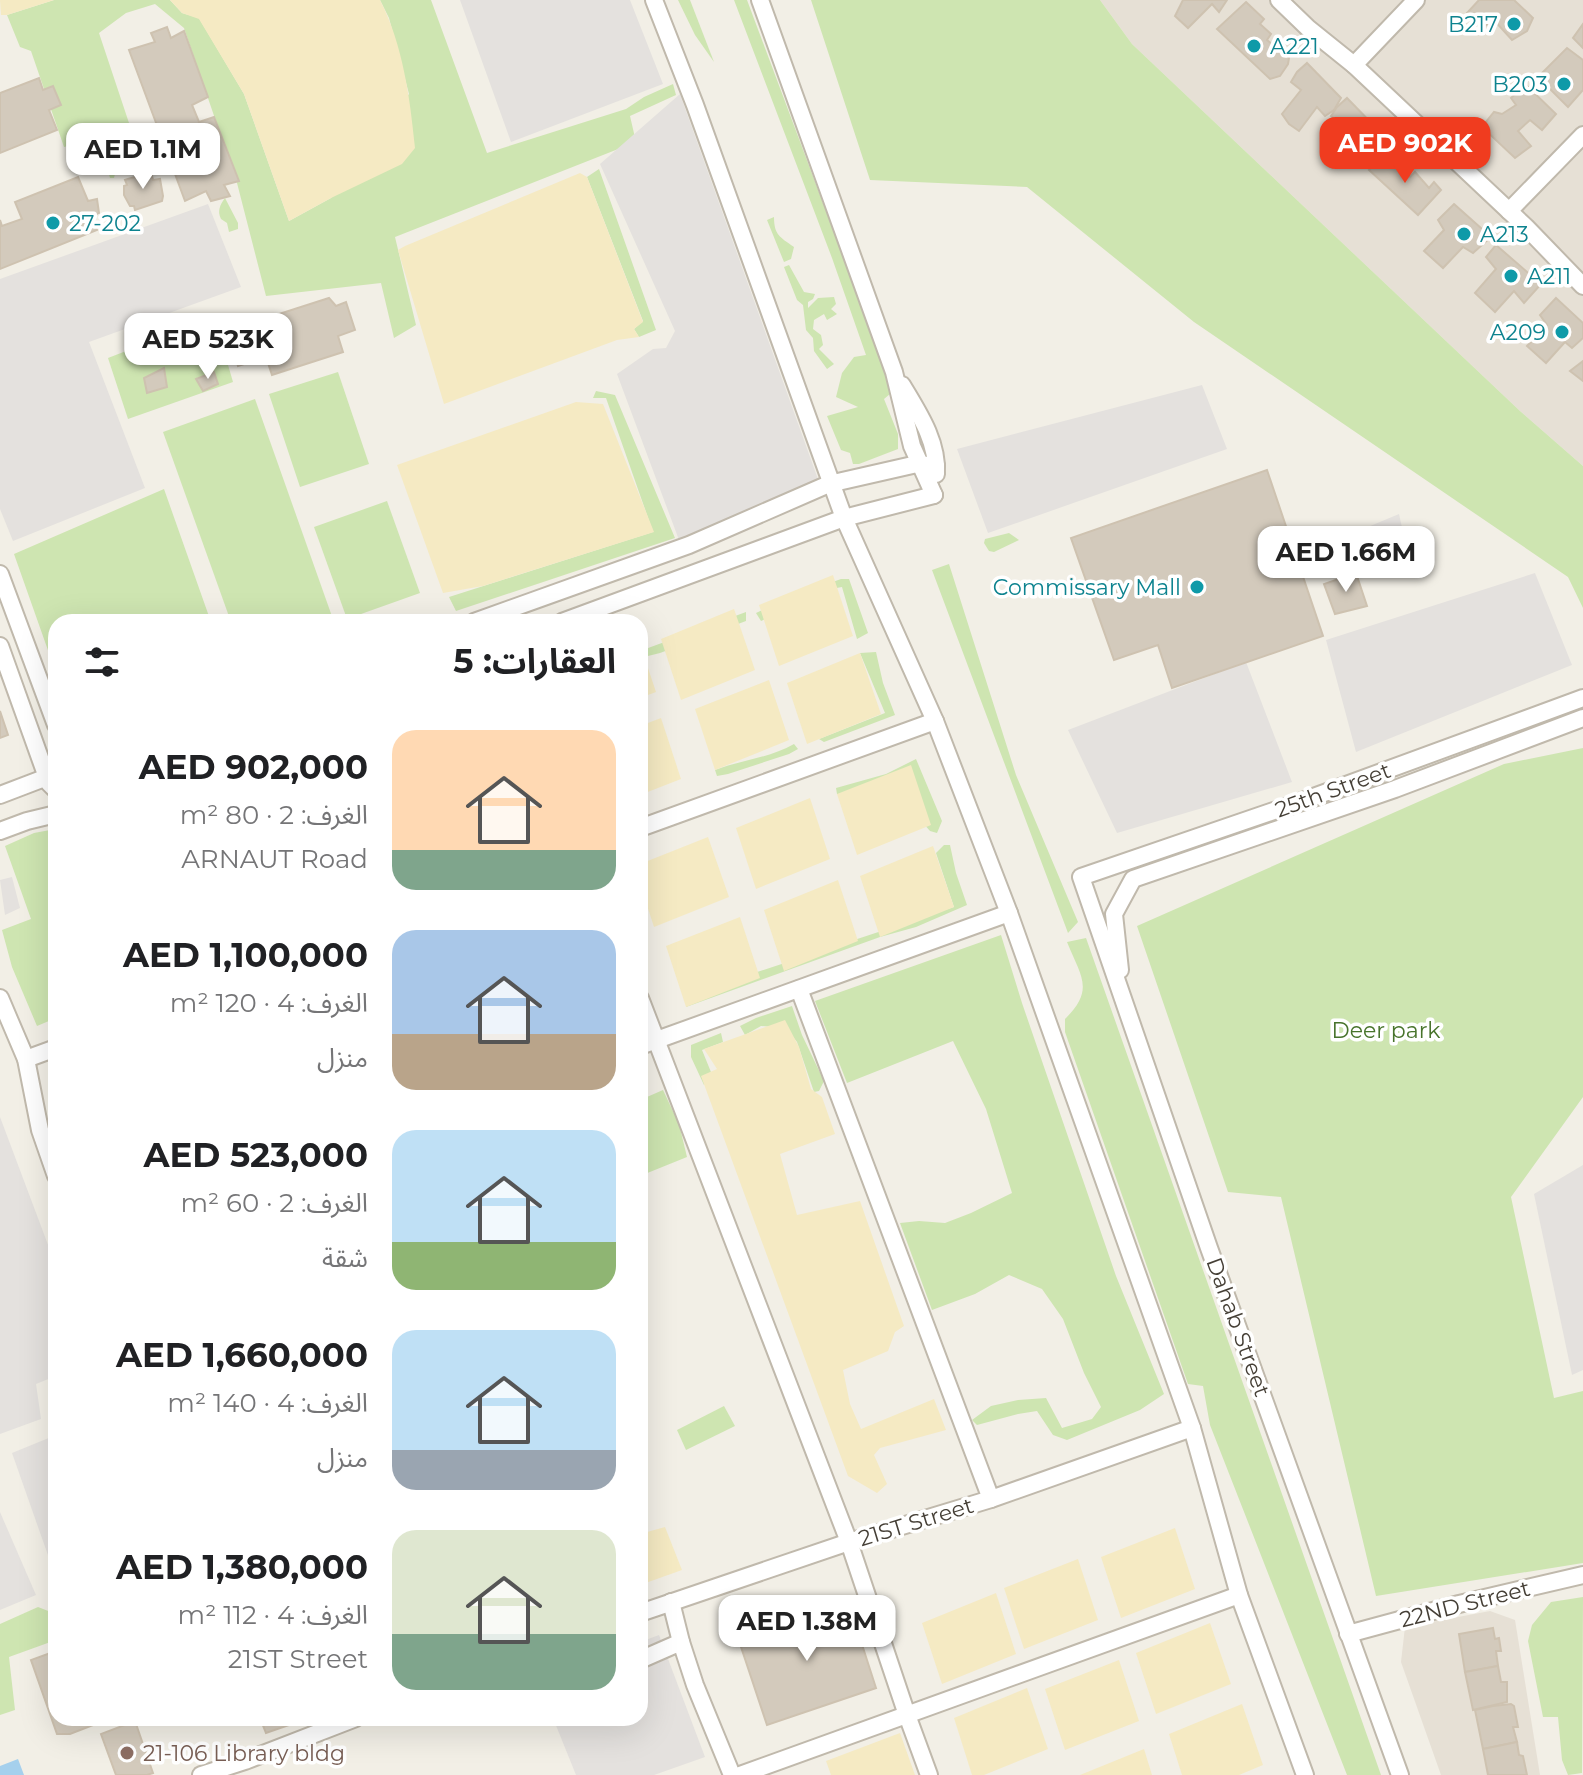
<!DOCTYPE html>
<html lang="ar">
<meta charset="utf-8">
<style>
body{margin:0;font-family:Montserrat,"Noto Sans Arabic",sans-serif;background:#f6f6f6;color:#202124;direction:rtl;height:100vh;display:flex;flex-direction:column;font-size:30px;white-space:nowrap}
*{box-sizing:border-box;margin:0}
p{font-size:26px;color:#757577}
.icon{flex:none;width:44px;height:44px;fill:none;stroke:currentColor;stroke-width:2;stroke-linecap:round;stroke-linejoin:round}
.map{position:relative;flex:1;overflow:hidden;direction:ltr}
.details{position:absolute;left:48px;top:614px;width:600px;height:1112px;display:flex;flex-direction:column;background:#fff;border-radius:24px;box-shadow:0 8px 32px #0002;direction:rtl}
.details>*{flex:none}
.price{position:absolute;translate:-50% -68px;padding:0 18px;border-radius:16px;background:#fff;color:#222;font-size:26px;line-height:52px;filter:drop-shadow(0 2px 4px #0008)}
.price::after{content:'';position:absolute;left:50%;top:48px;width:24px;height:18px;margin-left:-12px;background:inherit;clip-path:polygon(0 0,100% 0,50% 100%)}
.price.current{background:#f03c1f;color:#fff}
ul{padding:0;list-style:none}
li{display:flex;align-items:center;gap:24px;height:200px;padding:0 32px}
li span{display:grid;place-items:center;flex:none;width:224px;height:160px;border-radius:24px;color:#555}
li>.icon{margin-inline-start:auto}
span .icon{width:96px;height:96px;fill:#fffc;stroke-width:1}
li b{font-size:34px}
h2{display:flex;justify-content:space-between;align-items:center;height:96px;padding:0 32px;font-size:34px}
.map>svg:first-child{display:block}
.residential{fill:#e6e0d5}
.green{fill:#cee5b1}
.sand{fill:#f5eac3}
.parking{fill:#e4e1de}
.water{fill:#a5d0ed}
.building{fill:#d3cabc;stroke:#cec2b0;stroke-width:2}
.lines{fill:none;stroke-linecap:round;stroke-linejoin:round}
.minor-casing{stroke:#c0b9ac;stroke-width:20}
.minor{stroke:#fff;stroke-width:16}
.culture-dot{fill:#0f9aa8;stroke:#fff;stroke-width:3}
.education-dot{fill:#8d6e63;stroke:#fff;stroke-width:3}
.labels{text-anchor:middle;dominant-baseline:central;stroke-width:7;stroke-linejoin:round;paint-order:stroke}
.culture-label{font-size:22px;fill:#0d838f;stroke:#fff;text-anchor:end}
.street-label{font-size:22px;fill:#453f36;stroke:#fff}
.park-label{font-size:22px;fill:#48742c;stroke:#fff}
.education-label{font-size:22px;fill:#785e54;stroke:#fff;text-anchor:start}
</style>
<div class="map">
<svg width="1583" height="1775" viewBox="0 0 1583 1775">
<rect width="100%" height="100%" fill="#f2efe6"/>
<!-- residential -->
<g class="residential">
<path d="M1100,0H1583V466L1520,411L1132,44Z"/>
<path d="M1490,1611L1515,1620L1540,1775H1441L1401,1662L1405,1627Z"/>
</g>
<!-- green -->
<g class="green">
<path d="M54,0H170L182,13L199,18L244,94L289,221L331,198L409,94L389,18L380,0H431L487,153L626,109L644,97L673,84L676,95L630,116L636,142L395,237L416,325L394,338L381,283L266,296L237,183L184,28L155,4L126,13L99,33L131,129L64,147L31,51L20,47L7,15Z"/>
<path d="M678,0H690L714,62L695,35Z"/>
<path d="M734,0H747L887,374L890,394L884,399L898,434V449L859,464H853L850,453L841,450L827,416L858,407L836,397L842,373L854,357L866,355L832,258Z"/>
<path d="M811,0H1100L1132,44L1520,411L1583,466V608L1568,577L1194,322L1027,187L870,180Z"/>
<path d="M136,134L145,164L130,167L119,140Z"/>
<path d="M115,142L125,169L115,174L114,178H110L101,147Z"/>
<path d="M599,169L656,330L639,337L634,329L643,321L587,177Z"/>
<path d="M225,198L238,223V229L229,232L227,223L221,219C217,211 220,205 225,198Z"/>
<path d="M774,217C774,235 780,237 794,247L791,259L784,262L767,220Z"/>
<path d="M789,265L804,292L815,294L813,299L808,302V308L818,298L834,297L836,304L831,309L837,314L827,320L824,314L814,320L813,329L821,335L823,345L819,349L834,364L827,369L814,351L813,338L806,330L803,305L797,300L784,267Z"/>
<path d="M214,317L233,382L128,419L108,358Z"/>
<path d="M338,372L369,464L300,487L269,394Z"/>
<path d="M596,391L615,395L675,538L456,611L449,597L653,532L606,398H593Z"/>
<path d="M255,399L334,622H231L163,432Z"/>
<path d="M164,489L211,622H56V673L14,554Z"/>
<path d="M387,501L420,593L347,619L314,527Z"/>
<path d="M1009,533L1019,540L994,552L989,551L984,543L985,539Z"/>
<path d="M949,564L1016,775L1078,922L1068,933L932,570Z"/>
<path d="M841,579H849L868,633L857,639L842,587L831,589L761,621L756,613L785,599Z"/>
<path d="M746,612V621L660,653L640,658V651Z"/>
<path d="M876,652L883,683L895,715L824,742L819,739L885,713L860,653Z"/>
<path d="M794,744L798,749L789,754L728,774L717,776L715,770C741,760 770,758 794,744Z"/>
<path d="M1583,748V1097L1511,1197L1554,1398L1583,1391V1563L1376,1596L1281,1197L1228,1192L1137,926L1504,764Z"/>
<path d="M916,759L942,821L937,833L930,831L923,823L850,794H837L836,788L886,774Z"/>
<path d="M50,830L56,838V1018L37,1026L12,967L2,930L31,919L5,846L34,833Z"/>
<path d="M944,845H950L956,873L967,905L916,927L880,937L686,1007L687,998L739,978L954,907L936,853Z"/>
<path d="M1001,935L1022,1003L1116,1276L1164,1394L1140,1410L1067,1440L1053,1435L1037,1411L1018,1414L977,1425L972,1420L991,1406L1018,1400L1046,1398L1062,1428L1092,1419L1101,1407L1084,1373L1063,1319L1042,1289L1009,1275L975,1294L932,1310L900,1223L919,1221L945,1223L971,1213L1012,1193L986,1109L953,1041L847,1083L815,1001Z"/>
<path d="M1086,938L1381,1775H1347L1210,1425L1203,1386L1188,1384L1065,1032V1019C1095,989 1081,977 1067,942Z"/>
<path d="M792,1006L802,1035L824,1081L819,1091L814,1092L797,1042L786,1028L761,1026L745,1035L740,1026L756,1018Z"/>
<path d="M721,1033L723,1042L702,1050L713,1077L704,1085L691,1057V1045Z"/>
<path d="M663,1090L679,1124L687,1157L640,1176V1100Z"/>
<path d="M724,1406L735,1426L686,1450L677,1430Z"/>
<path d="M1583,1597L1582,1773L1568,1775L1562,1760L1558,1717H1543L1528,1641L1532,1625L1551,1602Z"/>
<path d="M38,1607L56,1614V1640L9,1657L15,1710L0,1715V1624Z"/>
</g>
<!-- sand -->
<g class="sand">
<path d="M0,0H54L7,15H1Z"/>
<path d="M170,0H380C403,45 410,98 415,148L402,164L331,198L289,221L244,94L199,19L182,13Z"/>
<path d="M580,173L587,177L643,322L634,329L639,337L617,340L444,404L398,250L405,246Z"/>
<path d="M576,402L603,404L654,532L483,586L443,593L397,465Z"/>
<path d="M833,575L853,636L779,666L759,605Z"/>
<path d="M734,609L755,670L681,700L661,639Z"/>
<path d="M640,644L656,692L640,698Z"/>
<path d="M860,653L881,714L807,744L787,683Z"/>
<path d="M769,680L789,740L715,770L695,709Z"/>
<path d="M661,718L681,779L640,795V726Z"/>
<path d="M911,765L931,825L857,855L837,794Z"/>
<path d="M810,798L830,859L756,889L736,828Z"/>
<path d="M708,837L729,897L654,927L640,884V864Z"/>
<path d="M933,846L954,907L880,937L860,876Z"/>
<path d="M838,880L858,941L784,971L764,910Z"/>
<path d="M740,917L760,978L686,1007L666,946Z"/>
<path d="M785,1020L799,1047L811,1089L822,1097L835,1134L780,1154L797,1215L860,1201L904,1326L895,1332L888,1351L843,1370L850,1404L861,1429L934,1399L946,1430L880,1448L874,1455L887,1484L877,1493L848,1476L701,1076L717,1069L704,1049Z"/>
<path d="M665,1527L682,1570L640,1585V1534Z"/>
<path d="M1175,1528L1195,1589L1121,1618L1101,1557Z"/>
<path d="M1078,1559L1098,1620L1024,1649L1004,1588Z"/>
<path d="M996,1593L1016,1654L942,1684L922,1623Z"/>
<path d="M1210,1623L1231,1684L1156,1714L1136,1653Z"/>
<path d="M1119,1660L1139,1721L1065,1750L1045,1689Z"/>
<path d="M1027,1688L1048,1749L984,1775H972L954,1718Z"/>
<path d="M1242,1704L1263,1765L1239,1775H1182L1169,1734Z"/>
<path d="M900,1733L915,1775H831L826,1761Z"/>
<path d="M1144,1749L1152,1775H1080Z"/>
</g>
<!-- parking -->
<g class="parking">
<path d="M460,0H630L663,84L511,142Z"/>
<path d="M680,94L819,482L679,540L617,374L653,349L666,348L675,331L600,164Z"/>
<path d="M208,204L241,287L89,342L145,488L13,541L0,509V279Z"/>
<path d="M1202,385L1227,449L988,533L957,449Z"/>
<path d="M1399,514L1405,541L1311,572L1303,554Z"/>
<path d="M1535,573L1572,665L1356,752L1326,640Z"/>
<path d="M1246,662L1292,782L1117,833L1068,730Z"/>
<path d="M12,877L20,908L5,915L0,880Z"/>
<path d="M0,1117L56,1266V1376L36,1384L41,1419L0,1434Z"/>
<path d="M1583,1165V1370L1572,1375L1534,1194Z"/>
<path d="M56,1435V1578L12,1453Z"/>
<path d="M0,1512L36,1595L0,1610Z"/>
<path d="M659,1635L705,1757L654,1775H576L553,1718H640V1642Z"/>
</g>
<!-- water -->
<path class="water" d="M18,1759L24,1775H0V1766Z"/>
<!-- building -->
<g class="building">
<path d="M1183,0H1227L1219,12L1212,4L1188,28L1175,16Z"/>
<path d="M1479,0H1514L1533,18L1527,31L1512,40L1493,19L1482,29L1467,13Z"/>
<path d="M1246,2L1264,19L1260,24L1271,34L1267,40L1289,58L1288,64L1280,76L1270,79L1217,29Z"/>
<path d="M1583,24V48L1573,38Z"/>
<path d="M167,27L171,38L184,31L208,97L192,105L199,122L214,117L239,181L224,185L230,196L211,201L206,191L185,201L129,50L155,42L151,33Z"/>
<path d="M1567,48L1583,60V90L1568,107L1538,77Z"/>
<path d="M1307,63L1341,98L1334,110L1325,116L1317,107L1299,131L1289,124L1282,114L1301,90L1291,82L1297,72Z"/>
<path d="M39,78L43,90L53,86L61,105L49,110L57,130L0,153V93Z"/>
<path d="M1526,85L1556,114L1542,130L1530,120L1518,131L1531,146L1515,158L1482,127L1494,112L1502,114L1516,105L1511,98Z"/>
<path d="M1347,98L1381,133L1374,145L1365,150L1358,141L1340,166L1329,158L1322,148L1341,124L1331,116L1337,107Z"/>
<path d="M1385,155L1410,177L1415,172L1429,188L1434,182L1441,190L1418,215L1369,170Z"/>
<path d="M151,172L153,180L160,179L163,196L162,201L135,210L134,206H130L124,195V186L127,185L125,180Z"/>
<path d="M78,177L88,201L97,199L99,213L92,216L97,230L0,269V220L2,226L22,219L15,202Z"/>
<path d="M1454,204L1491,237L1473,253L1463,247L1443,268L1424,251L1444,230L1438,220Z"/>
<path d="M1496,245L1541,284L1524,303L1514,291L1495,312L1475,293L1496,269L1486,257Z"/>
<path d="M329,298L336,306L346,302L355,330L338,336L343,352L272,375L266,357L238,366L231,344L255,337L251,323Z"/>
<path d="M1556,298L1583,323V338L1572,348L1565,342L1546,363L1527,346L1547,325L1540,315Z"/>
<path d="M1583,361V381L1570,371Z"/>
<path d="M164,368L167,387L147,393L144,378Z"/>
<path d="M214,372L218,384L203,391L196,379Z"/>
<path d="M1267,470L1323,636L1172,688L1158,645L1114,660L1071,538Z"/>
<path d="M1356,573L1367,606L1335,614L1324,584Z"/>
<path d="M0,711L8,735L0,738Z"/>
<path d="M848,1601L876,1688L767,1725L738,1638Z"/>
<path d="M1493,1628L1495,1639L1499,1638L1501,1651H1496L1498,1666L1465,1672L1459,1634Z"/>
<path d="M56,1651V1718H111L70,1734H57L31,1660Z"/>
<path d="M1498,1666L1501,1682H1507V1702L1473,1710L1465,1672Z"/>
<path d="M1511,1704L1514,1706L1518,1727H1513L1517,1742L1483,1749L1475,1710L1493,1706Z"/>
<path d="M260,1718H293L295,1723L266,1733Z"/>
<path d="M135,1721L153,1773L147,1775H116L101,1734Z"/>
<path d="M1517,1742L1519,1755L1523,1756L1527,1775H1488L1483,1749Z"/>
</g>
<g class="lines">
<defs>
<g id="minor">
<path d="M654,0L695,105L844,518L935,721L1009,913L1192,1428L1239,1595L1305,1775"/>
<path d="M760,0L894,372L912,446L934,495"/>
<path d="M1279,0L1308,28L1354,65L1526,227L1583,286"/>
<path d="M1354,65L1416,0"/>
<path d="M1509,211L1583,135"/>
<path d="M902,385C918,412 938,441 936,474"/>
<path d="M0,574L56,725"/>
<path d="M474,622L689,545L829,484L917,464L936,466"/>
<path d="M562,622L844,518L934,495"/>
<path d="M0,646L49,783L56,790"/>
<path d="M0,795L55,774"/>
<path d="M640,828L935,721"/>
<path d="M0,831L27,821L56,814"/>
<path d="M1120,970L1114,914L1133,879L1395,789L1583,718"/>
<path d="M799,989L991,1499"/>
<path d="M0,998L26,1059L40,1130L56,1176"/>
<path d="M640,998L849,1542L907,1715L929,1775"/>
<path d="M640,1046L1009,913"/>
<path d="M26,1059L56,1048"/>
<path d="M640,1613L849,1542L991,1499L1192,1428"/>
<path d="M1348,1634L1459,1604L1583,1575"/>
<path d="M681,1642L695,1685L732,1775"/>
<path d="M640,1660L681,1642L671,1602"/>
<path d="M201,1775L245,1761L356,1718"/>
<path d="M740,1775L1239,1595"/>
<path d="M1400,1775L1209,1248L1081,877L1297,803L1583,698"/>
</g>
</defs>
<!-- minor casing -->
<use href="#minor" class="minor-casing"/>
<!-- minor -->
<use href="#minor" class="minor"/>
</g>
<!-- markers -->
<g class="culture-dot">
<circle cx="1514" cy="24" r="8"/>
<circle cx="1254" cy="46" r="8"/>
<circle cx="1564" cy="84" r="8"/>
<circle cx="53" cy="223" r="8"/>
<circle cx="1464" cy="234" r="8"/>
<circle cx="1511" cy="276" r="8"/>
<circle cx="1562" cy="332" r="8"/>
<circle cx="1197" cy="587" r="8"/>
</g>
<circle class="education-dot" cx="127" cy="1753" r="8"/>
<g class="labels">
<!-- culture labels -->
<g class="culture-label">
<text x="1498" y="24">B217</text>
<text x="1270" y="46" text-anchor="start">A221</text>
<text x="1548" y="84">B203</text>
<text x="69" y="223" text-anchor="start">27-202</text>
<text x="1480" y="234" text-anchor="start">A213</text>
<text x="1527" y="276" text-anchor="start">A211</text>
<text x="1546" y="332">A209</text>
<text x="1181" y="587">Commissary Mall</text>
</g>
<!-- street labels -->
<g class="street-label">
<text transform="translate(1333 790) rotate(-20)">25th Street</text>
<text transform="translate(1238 1327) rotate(70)">Dahab Street</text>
<text transform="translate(916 1522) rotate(-17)">21ST Street</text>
<text transform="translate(1465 1604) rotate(-14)">22ND Street</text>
</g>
<!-- park labels -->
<g class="park-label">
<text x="1386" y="1030">Deer park</text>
</g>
<!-- education labels -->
<g class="education-label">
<text x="143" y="1753">21-106 Library bldg</text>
</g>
</g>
</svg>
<b class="price current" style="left:1405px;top:185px">AED 902K</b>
<b class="price" style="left:143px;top:191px">AED 1.1M</b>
<b class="price" style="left:208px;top:381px">AED 523K</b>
<b class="price" style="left:1346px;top:594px">AED 1.66M</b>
<b class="price" style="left:807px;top:1663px">AED 1.38M</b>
<section class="details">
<h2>العقارات: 5<svg class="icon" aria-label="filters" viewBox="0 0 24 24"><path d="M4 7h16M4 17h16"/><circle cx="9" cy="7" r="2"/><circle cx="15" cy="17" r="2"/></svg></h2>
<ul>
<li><span style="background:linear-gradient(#ffd9b3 75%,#7fa58c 0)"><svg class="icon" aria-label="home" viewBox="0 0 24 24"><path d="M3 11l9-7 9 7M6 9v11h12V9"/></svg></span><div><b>AED 902,000</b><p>الغرف: 2 · 80 m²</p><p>ARNAUT Road</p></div></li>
<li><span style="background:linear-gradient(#a9c7e8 65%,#b9a48a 0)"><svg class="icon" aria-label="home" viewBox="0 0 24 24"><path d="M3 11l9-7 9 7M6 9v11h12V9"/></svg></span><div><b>AED 1,100,000</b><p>الغرف: 4 · 120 m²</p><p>منزل</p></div></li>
<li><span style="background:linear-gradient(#bfe0f5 70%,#8fb573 0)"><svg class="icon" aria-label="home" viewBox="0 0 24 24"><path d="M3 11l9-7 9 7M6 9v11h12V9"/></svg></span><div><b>AED 523,000</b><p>الغرف: 2 · 60 m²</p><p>شقة</p></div></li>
<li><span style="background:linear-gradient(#bfe0f5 75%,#9aa5b1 0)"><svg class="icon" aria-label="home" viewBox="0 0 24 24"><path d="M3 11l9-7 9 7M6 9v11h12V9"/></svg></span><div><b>AED 1,660,000</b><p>الغرف: 4 · 140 m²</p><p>منزل</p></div></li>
<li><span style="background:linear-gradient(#dfe7d0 65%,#7fa58c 0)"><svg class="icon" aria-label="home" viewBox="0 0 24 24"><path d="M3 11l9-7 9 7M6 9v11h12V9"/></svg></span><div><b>AED 1,380,000</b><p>الغرف: 4 · 112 m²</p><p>21ST Street</p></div></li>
</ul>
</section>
</div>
